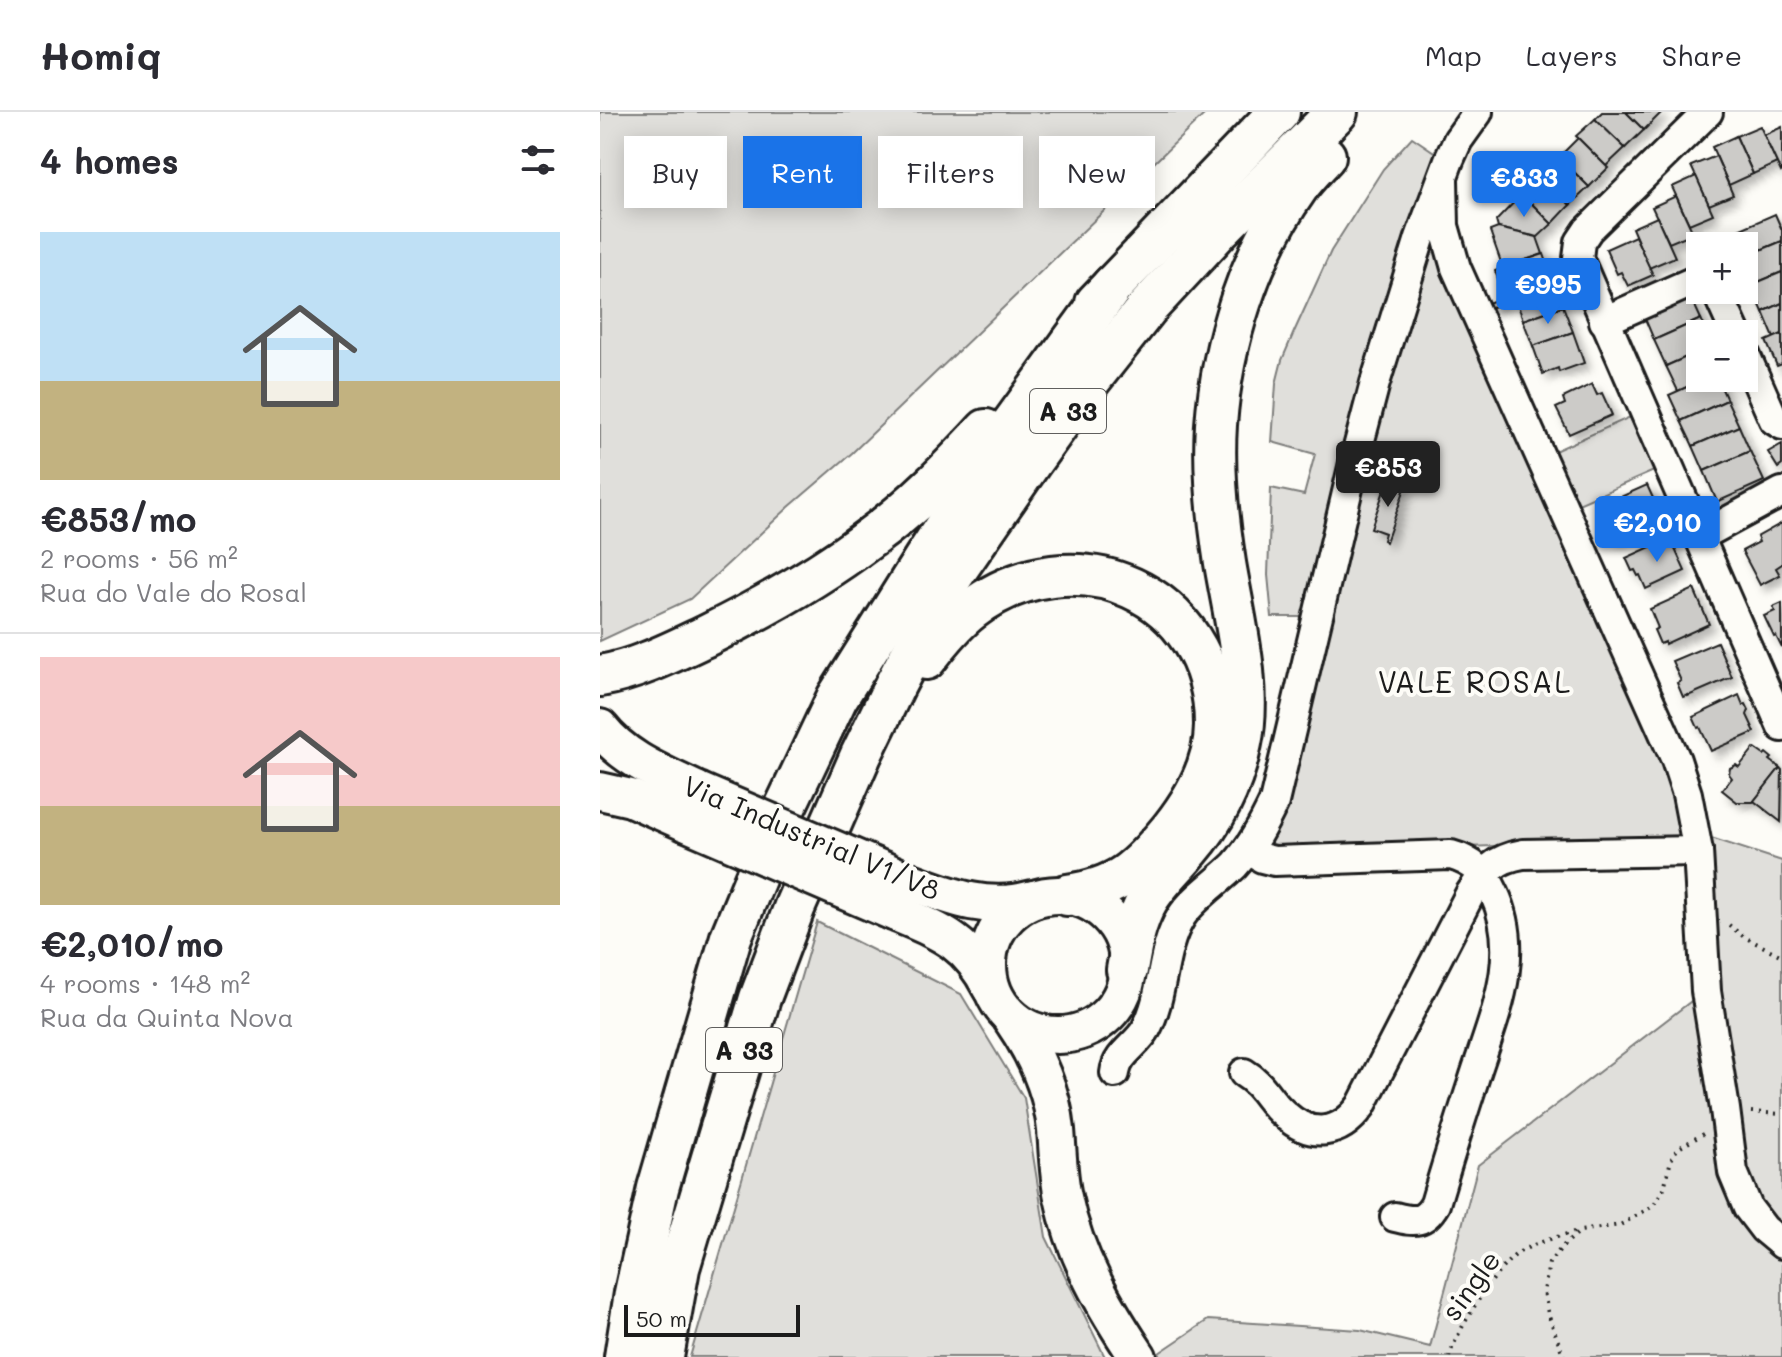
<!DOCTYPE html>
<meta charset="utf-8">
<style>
body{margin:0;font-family:Mali,sans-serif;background:#f7f7f7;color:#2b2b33;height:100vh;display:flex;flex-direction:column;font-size:30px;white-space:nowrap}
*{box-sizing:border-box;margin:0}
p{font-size:26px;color:#7c7c81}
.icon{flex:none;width:44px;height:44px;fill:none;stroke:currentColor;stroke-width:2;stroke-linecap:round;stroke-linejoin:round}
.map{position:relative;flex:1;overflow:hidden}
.side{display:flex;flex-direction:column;background:#fff;width:600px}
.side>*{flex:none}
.hud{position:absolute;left:24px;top:24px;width:760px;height:72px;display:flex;gap:16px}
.buttons{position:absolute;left:1086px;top:120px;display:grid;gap:16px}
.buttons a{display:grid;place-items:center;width:72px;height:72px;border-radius:0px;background:#fff;box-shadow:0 4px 20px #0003;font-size:40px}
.scale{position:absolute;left:24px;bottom:20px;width:176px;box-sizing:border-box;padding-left:8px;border:4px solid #1c1c1c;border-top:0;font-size:22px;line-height:28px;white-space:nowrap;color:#1c1c1c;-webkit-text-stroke:6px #fdfcf7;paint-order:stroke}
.price{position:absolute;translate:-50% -68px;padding:0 18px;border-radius:8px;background:#1a73e8;color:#fff;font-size:26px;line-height:52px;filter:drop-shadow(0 2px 4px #0008)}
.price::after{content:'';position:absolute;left:50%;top:48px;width:24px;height:18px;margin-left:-12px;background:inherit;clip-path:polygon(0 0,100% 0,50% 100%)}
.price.active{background:#222;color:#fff}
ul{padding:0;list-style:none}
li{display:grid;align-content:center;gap:16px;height:424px;padding:0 40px}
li+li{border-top:2px solid #e1e1e2}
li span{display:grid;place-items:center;height:248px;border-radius:0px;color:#555}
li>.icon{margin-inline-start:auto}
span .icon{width:144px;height:144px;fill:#fffc;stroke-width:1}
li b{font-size:34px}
h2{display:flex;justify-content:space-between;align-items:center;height:96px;padding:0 40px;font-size:34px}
.chip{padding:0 28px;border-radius:0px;background:#fff;box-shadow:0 4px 20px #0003;font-size:28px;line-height:72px}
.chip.active{background:#1a73e8;color:#fff}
header{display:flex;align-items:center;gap:48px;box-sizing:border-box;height:112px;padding:0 40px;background:#fff;border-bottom:2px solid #e1e1e2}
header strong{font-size:38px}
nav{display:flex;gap:44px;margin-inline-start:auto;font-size:28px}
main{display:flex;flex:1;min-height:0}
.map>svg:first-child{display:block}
.green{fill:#e0dfdb;stroke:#7e7e7c;stroke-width:2}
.building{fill:#cccbc8;stroke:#1c1c1c;stroke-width:2;filter:url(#shadow)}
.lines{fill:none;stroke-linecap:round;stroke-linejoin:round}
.minor-casing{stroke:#1c1c1c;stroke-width:34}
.major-casing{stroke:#1c1c1c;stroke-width:42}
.highway-casing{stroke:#1c1c1c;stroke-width:46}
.path{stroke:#1c1c1c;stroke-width:4;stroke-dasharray:2 6;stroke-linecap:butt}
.minor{stroke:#fdfcf7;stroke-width:28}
.major{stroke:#fdfcf7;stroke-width:36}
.highway{stroke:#fdfcf7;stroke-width:40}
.major-bridge-casing{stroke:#1c1c1c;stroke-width:42;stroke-linecap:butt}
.major-bridge{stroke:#fdfcf7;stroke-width:36}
.labels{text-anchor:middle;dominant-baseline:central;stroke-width:8;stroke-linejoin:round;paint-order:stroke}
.shield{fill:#fdfcf7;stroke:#605f5e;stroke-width:2}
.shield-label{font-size:26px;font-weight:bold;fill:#1c1c1c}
.street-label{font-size:28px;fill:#1c1c1c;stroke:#fdfcf7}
.neighbourhood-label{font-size:30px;letter-spacing:2px;fill:#1c1c1c;stroke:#fdfcf7}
</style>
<header>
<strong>Homiq</strong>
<nav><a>Map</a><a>Layers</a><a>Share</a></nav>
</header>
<main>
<section class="side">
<h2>4 homes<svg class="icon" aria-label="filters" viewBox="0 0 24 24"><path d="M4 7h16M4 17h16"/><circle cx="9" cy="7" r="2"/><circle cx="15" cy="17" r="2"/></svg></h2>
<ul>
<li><span style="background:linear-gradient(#bfe0f5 60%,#c2b280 0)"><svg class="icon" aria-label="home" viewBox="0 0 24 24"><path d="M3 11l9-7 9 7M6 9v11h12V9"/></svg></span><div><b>€853/mo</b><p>2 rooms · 56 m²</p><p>Rua do Vale do Rosal</p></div></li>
<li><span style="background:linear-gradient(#f6c9c9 60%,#c2b280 0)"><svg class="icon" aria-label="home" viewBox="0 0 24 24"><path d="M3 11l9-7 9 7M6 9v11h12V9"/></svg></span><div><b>€2,010/mo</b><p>4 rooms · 148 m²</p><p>Rua da Quinta Nova</p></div></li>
</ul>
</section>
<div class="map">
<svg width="1182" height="1245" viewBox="0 0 1182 1245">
<defs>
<filter id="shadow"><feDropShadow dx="6" dy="6" stdDeviation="4" flood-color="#0004"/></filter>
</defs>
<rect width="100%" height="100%" fill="#fdfcf7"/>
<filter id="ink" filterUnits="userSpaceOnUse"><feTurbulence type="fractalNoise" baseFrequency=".0125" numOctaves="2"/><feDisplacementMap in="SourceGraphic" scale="16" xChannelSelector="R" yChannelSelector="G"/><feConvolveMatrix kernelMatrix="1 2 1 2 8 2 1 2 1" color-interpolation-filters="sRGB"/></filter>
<g filter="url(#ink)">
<!-- green -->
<g class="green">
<path d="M0,0H607L252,341L189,395L90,487L0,529Z"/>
<path d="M812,25L843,46L709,505H672L668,463L671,376L704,383L715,342L672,330L676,272L682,248L694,220L731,139L783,57Z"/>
<path d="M830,121L1105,724L1182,749V1245H561L559,1241L608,1208L760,1218L830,1235L878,1053L1099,883L1084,728L669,741L667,736L758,362Z"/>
<path d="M1030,305L1054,359L974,394L950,341Z"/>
<path d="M217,810L361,882L424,986L446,1125L505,1245H90Z"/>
</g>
<!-- building -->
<g class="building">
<path d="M1002,0H1026L1044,18L1025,36L995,7Z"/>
<path d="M1026,0H1062L1044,18Z"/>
<path d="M995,7L1025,36L1006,54L976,24Z"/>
<path d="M1160,14L1177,51L1153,62L1136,24Z"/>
<path d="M1182,15V59L1181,60L1164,23Z"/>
<path d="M1136,24L1153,62L1129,73L1112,35Z"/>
<path d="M978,26L1008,56L989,75L959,45Z"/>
<path d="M1116,44L1133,83L1109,93L1091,54Z"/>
<path d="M959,45L989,75L970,93L941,63Z"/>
<path d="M941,63L970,93L952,112L922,82Z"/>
<path d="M1096,64L1113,102L1089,112L1072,75Z"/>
<path d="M922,82L952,112L938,125L898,116L896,109Z"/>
<path d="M1076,84L1093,121L1069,131L1052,95Z"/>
<path d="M1175,102L1182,118V129L1144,145V134H1134L1129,122Z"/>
<path d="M1057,105L1075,145L1049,156L1032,116Z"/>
<path d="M898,116L937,125L943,142L903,156L890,119Z"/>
<path d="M1035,124L1053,163L1028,174L1021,160L1017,162L1006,137Z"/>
<path d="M1182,129V160L1151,173L1144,157V145Z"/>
<path d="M944,142L953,168L914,181L904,155Z"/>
<path d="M904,155L914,181L905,185L895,159Z"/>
<path d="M1182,160V191L1163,200L1151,173Z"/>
<path d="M953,168L963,194L923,208L914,181Z"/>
<path d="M1089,181L1101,207L1054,228L1043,202Z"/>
<path d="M901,186L903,191L887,197L885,192Z"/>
<path d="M1182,191V222L1174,226L1163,200Z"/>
<path d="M963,194L973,220L933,234L923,208Z"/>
<path d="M1101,207L1108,222H1100V239L1066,254L1054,228Z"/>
<path d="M973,220L984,251L959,260L958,256L943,262L933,234Z"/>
<path d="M1182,222V252L1177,254L1166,229Z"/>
<path d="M1100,239V266H1107L1078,279L1066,254Z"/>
<path d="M1107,266H1117L1127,288L1081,309L1069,283Z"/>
<path d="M992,272L997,283L1002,281L1012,303L969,322L956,296L965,292L963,286Z"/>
<path d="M1127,288L1139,314L1093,334L1081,309Z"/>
<path d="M1139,314L1150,339L1104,359L1093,334Z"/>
<path d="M1182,332V353L1178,356L1168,340Z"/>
<path d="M1150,339L1164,369L1117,390L1104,359Z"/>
<path d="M787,370L805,376L786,430L783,428L785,421L771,416Z"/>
<path d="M1047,373L1062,406L1014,428L1007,411L1010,410L1006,401L1009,400L1005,392Z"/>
<path d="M1182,411V452L1176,456L1180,463L1160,473L1142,439L1159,430L1157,425Z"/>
<path d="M1070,426L1085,459L1046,477L1040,463L1038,464L1035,458L1032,459L1026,446Z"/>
<path d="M1094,477L1109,512L1065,532V530L1060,532L1054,518L1058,516L1050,497Z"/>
<path d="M1182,491V536L1176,524L1174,525L1164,504L1175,499L1173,495Z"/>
<path d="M1117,530L1132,565L1088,584V583L1083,585L1077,571L1081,569L1072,549Z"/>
<path d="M1139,583L1143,593L1146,592L1149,598L1147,603L1155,620L1111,639L1100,615L1098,616L1093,605Z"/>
<path d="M1154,636L1164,643L1166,641L1172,646L1170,648L1180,656L1153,690H1137L1122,678L1132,666L1129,662L1130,656L1136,653L1139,655Z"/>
<path d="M1180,656L1182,658L1181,710L1154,689Z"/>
</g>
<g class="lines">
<defs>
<g id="minor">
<path d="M1108,0L988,118L980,130L978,146L1182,615"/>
<path d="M843,67L844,114L856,156L1076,648L1087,682L1098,739L1106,879L1125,997L1133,1060L1148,1096L1164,1117L1182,1132"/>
<path d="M1116,178L1136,222"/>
<path d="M1004,209L1092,170L1100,169"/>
<path d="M1144,240L1174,308L1182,313"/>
<path d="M1099,425L1182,380"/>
<path d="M648,737L662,746L674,749L851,743C873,749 885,761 894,781C924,844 892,909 873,970C860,1010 847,1051 835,1092C824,1111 815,1110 795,1105"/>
<path d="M515,961C517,942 537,933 546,917C565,881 560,839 581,805C592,787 619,769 635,753C652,734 663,713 674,690L754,351L775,271L820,126L849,48L858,28L878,0"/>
<path d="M644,961C664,973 667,988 684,1002C711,1027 740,1023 761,994L870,782C886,758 894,747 923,742L1098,739"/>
</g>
<g id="major">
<path d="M0,616C25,648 63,662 98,679"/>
<path d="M0,679L31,686L85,710"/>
<path d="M309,769C351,785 388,800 433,787"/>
<circle cx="458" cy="853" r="70"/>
<path d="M296,801C341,820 367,829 391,876"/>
<path d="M411,906C434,939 452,977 456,1018C458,1041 458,1063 463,1085C475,1145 505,1195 538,1245"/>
</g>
<g id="highway">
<path d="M496,191L679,0"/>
<path d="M326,547C339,530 354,511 371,498C474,419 615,480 615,613C615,652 594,688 571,717C538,757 519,776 467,783"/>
<path d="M0,564C37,558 74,539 108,523C165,495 220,464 270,426C313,395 350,357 386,318"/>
<path d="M527,858C531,835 535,810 547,789C558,770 575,755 589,738C617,706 633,672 641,631C653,577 634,505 625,451C618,406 613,358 616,313C622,230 649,144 698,75C706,64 716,54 725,44"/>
<path d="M25,1245L35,1181L58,1076L131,825L180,706L237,586L324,447L413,311L513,173"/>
<path d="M63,1245L79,1156L160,886L195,794L261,643L295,573L351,466L431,350L487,272L547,196L621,116L737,0"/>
</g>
</defs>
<!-- minor casing -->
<use href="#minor" class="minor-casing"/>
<!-- major casing -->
<use href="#major" class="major-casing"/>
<!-- highway casing -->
<use href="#highway" class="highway-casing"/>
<!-- path -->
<g class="path">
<path d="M1129,813L1144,825L1182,844"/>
<path d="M1151,1000L1182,1002"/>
<path d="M849,1245C857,1218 895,1157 918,1141C936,1130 958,1125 977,1119"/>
<path d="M964,1245L948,1202L944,1179L949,1151L962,1135L980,1119L1020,1113L1053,1094L1064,1076L1071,1048L1077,1037L1103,1022"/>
</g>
<!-- minor -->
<use href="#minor" class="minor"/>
<!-- major -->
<use href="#major" class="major"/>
<!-- highway -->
<use href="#highway" class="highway"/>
<defs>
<g id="major-bridge">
<path d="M98,679L309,769"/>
<path d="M85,710L296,801"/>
</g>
</defs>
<!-- major-bridge casing -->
<use href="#major-bridge" class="major-bridge-casing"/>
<!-- major-bridge -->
<use href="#major-bridge" class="major-bridge"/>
</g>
</g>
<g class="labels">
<!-- shield labels -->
<g class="shield">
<rect x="430" y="277" width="76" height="44" rx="6"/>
<rect x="106" y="916" width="76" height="44" rx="6"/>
</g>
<g class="shield-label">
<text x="468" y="299">A 33</text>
<text x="144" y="938">A 33</text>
</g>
<!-- street labels -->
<g class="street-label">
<text transform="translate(212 725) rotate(23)">Via Industrial V1/V8</text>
<text transform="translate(870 1173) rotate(-54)">single</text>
</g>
<!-- neighbourhood labels -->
<g class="neighbourhood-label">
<text x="875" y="569">VALE ROSAL</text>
</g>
</g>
</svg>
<div class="buttons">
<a>+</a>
<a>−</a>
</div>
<div class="scale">50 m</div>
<b class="price" style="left:924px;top:107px">€833</b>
<b class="price" style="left:948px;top:214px">€995</b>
<b class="price active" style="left:788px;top:397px">€853</b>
<b class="price" style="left:1057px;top:452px">€2,010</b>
<div class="hud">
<a class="chip">Buy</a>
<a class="chip active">Rent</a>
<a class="chip">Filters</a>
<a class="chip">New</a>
</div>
</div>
</main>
